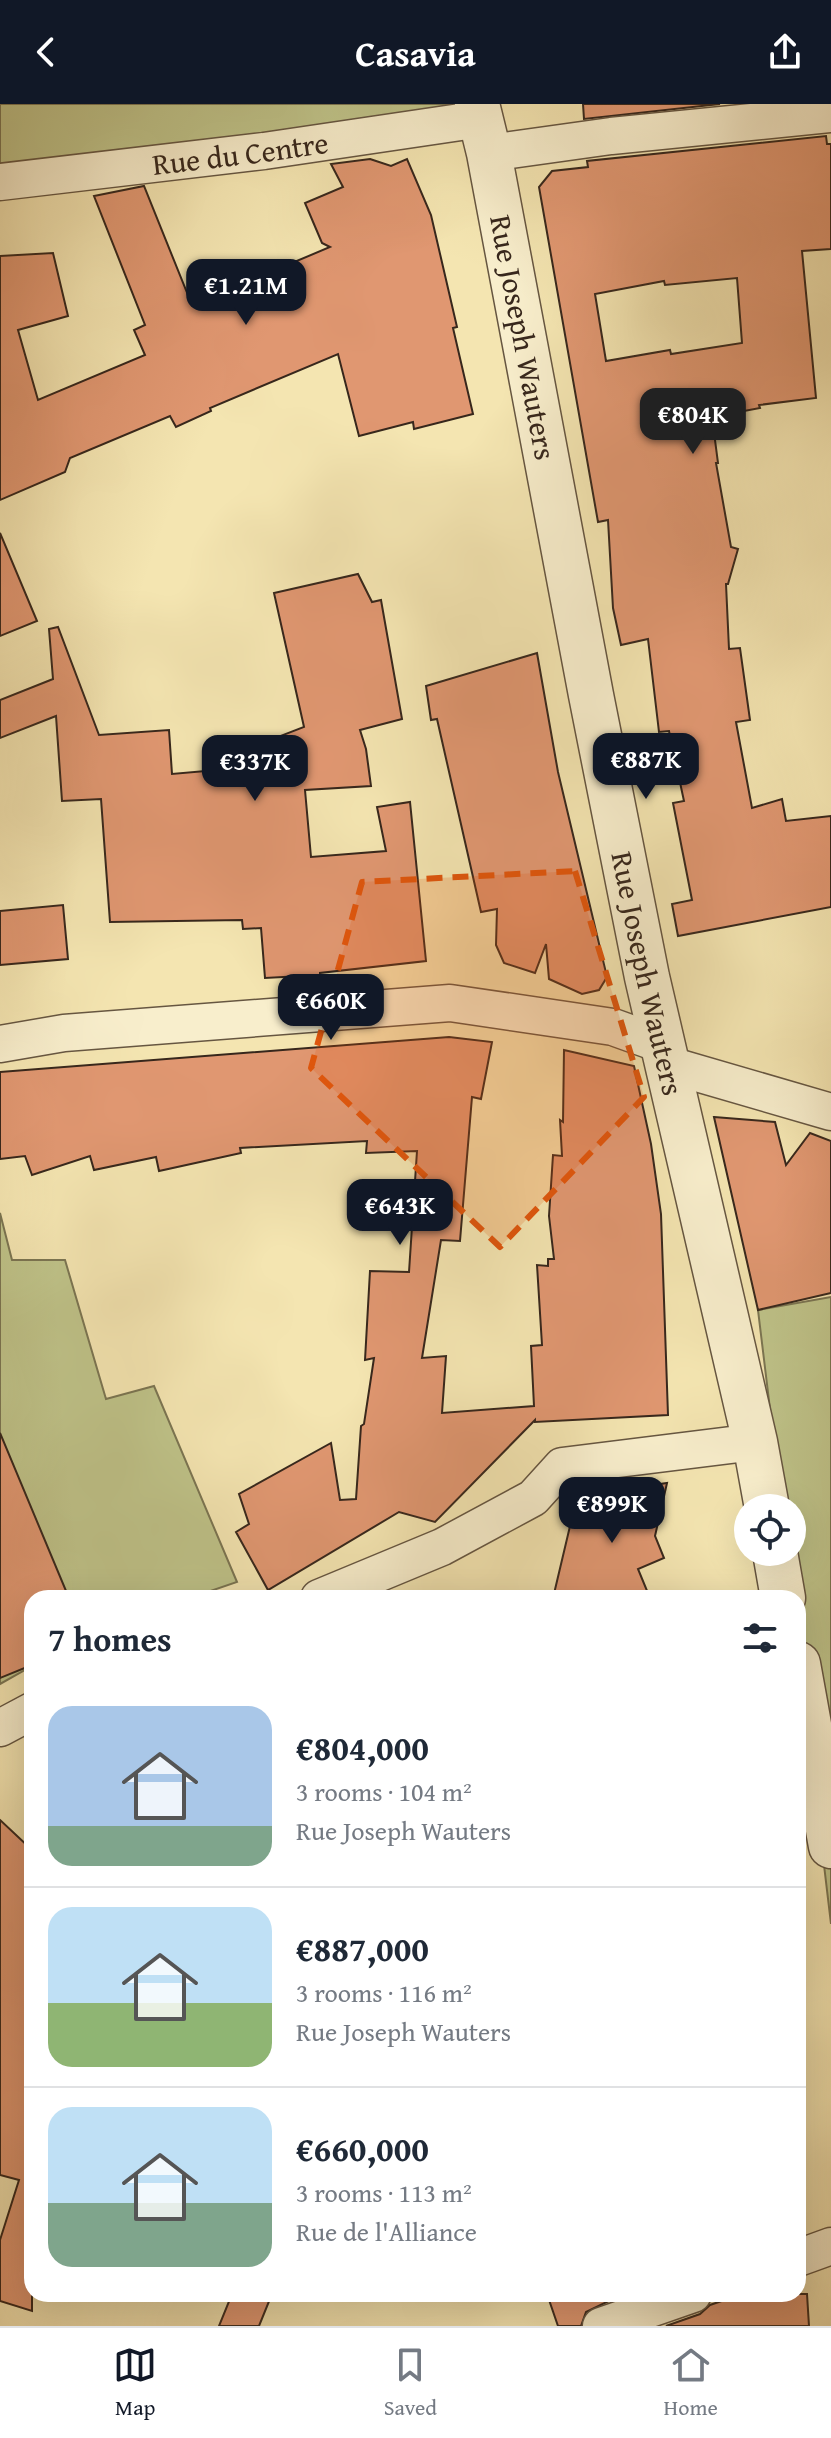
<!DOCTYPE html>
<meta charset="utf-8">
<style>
body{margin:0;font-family:"Gentium Book Plus",serif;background:#f2f2f3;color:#1f2937;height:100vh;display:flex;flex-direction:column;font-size:30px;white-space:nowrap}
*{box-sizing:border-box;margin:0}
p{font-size:26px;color:#747a83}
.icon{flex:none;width:44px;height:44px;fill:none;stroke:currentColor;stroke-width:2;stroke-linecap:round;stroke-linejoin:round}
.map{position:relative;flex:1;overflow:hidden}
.sheet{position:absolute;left:24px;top:1486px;width:782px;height:712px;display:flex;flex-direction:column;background:#fff;border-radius:24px;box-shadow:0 8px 32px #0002}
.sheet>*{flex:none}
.tools{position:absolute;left:734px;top:1390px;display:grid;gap:16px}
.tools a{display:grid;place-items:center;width:72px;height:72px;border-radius:50%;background:#fff;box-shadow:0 8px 32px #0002;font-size:40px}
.price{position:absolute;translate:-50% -68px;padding:0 18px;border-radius:16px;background:#111827;color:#fff;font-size:26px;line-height:52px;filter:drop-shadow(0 2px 4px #0008)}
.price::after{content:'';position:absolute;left:50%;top:48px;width:24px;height:18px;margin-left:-12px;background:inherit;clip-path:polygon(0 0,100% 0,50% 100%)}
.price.current{background:#222;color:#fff}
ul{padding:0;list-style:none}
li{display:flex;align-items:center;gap:24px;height:200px;padding:0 24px}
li+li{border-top:2px solid #e0e1e3}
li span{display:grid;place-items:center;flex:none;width:224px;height:160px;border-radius:24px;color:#555}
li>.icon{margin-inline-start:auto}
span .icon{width:96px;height:96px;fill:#fffc;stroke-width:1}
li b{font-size:34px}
h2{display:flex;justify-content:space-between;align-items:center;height:96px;padding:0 24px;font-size:34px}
header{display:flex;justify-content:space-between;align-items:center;height:104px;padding:0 24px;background:#111827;color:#fff;font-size:36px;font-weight:600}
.tabs{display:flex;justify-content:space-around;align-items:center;height:112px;border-top:2px solid #e0e1e3;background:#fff;font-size:22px;color:#747a83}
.tabs a{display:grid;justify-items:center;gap:4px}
.tabs .current{color:#111827}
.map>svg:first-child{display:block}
.green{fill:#bfc389;stroke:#7b7552;stroke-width:2}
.building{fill:#e09771;stroke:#37271c;stroke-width:2;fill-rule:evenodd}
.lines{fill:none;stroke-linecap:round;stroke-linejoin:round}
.minor-casing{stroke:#665641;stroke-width:39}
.tertiary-casing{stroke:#665641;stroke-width:47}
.minor{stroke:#f8eecc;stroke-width:36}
.tertiary{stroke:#f8eecc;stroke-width:44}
.marked{fill:#df560d;fill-opacity:0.2;stroke:#df560d;stroke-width:6;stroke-dasharray:16 10;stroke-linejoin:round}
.labels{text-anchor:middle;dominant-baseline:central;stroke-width:7;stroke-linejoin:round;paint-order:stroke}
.street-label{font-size:30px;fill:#37271c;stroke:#f8eecc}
</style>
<header><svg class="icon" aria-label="back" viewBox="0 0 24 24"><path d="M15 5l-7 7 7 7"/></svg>Casavia<svg class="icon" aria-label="share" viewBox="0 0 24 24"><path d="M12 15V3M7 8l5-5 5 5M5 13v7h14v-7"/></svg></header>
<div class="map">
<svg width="831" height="2222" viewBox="0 0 831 2222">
<rect width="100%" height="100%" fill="#f4e5b1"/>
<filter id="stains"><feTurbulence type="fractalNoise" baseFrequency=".0025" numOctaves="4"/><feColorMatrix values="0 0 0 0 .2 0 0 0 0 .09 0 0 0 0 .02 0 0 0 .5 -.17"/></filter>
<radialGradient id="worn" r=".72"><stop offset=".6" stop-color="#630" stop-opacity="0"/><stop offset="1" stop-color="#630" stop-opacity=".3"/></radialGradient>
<!-- green -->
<g class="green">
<path d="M0,0H477L0,71Z"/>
<path d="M0,1109L12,1156H65L106,1295L154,1282L237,1478L190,1494H32V1562L0,1580Z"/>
<path d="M831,1193V1820L798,1542V1494L792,1448V1404H782L758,1206Z"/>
</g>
<!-- building -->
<g class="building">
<path d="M583,0H720L584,15Z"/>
<path d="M826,32L827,40H831V145L802,147L816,294L759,301L760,304L712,313L718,359H716L731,443L738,445L728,480H726L729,545L740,544L750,616L736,618L752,704L782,695L786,717L831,712V803L678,832L672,800L692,796L673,699L684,697L669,627L659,628L648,535L621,541L613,504L608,416L598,418L539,83L552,67L588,63L587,57ZM737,174L742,239L671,250L670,246L606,257L595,190L664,177L665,181Z"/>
<path d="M370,55L391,62L407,55L431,111L457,223L453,224L473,310L414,325L413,318L359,332L338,250L210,304L211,307L176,323L170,312L70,354L65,368L0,396V152L53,149L68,212L18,226L38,296L145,251L134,226L145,221L94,92L144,82L192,201L330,143L322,139L305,99L343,83L331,60Z"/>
<path d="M0,429L37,517L0,532Z"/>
<path d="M358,470L372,498L381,496L402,615L360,626L366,645L371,682L305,686L311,753L386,747L377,703L410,698L426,857L320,869V871L265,874L261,824L243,825L242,816L110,818L101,695L62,697L56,612L0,634V596L53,575L49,525L58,523L99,631L169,626L172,670L251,663L252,643L304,623L274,489Z"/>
<path d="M537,549L558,668L607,873L599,886L582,890L549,875L546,840L535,869L504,859L496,841L497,805L481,808L437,615L431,616L426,582Z"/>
<path d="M63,801L68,855L0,861V807Z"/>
<path d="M449,933L492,938L481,995L472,993L460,1137L441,1136L422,1254L446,1252L442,1309L534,1302L531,1242L542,1241L537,1161L548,1162V1155H554L549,1112L553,1051L562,1052L560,1016L563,1018L564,946L634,962L651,1040L661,1110L668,1311L535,1318V1316L435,1418L399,1408L268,1486L236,1428L249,1420L239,1390L331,1339L340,1396L356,1395L361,1322L364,1320L374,1254L365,1256L370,1167L409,1168L417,1047L366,1049L367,1037L240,1044L241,1049L159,1067L156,1053L94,1066L90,1052L32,1071L25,1052L0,1055V968Z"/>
<path d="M714,1013L775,1018L786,1061L810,1029L831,1037V1189L758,1206Z"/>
<path d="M0,1329L69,1494H32V1561L0,1574Z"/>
<path d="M667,1379L655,1432L664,1454L638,1465L650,1494H553L575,1401L605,1388Z"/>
<path d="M0,1716L32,1746V2207L0,2197V2136L19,2076L0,2071Z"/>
<path d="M232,2190H272L259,2222H219Z"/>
<path d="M547,2190H609L611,2196L586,2208L581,2222H558Z"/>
<path d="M742,2190H807L809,2222H666L700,2210L710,2201Z"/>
</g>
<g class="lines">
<defs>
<g id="minor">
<path d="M489,49L611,32L831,10"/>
<path id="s1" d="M0,78L264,47L481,15"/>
<path d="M0,940L64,929L450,899L613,923L663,941"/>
<path d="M666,960L831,1008"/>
<path d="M319,1494L442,1443L533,1394L562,1362L755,1338"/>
<path d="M0,1624L32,1607"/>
<path d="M798,2154L831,2142"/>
<path d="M601,2222L693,2190"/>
</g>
<g id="tertiary">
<path id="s2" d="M477,0L489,49L591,591L647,873L755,1338L767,1404"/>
<path d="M775,1448L783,1494"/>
<path d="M798,1560L831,1742"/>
</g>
</defs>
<!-- minor casing -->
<use href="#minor" class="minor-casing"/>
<!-- tertiary casing -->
<use href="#tertiary" class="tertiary-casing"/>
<!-- minor -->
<use href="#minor" class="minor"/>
<!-- tertiary -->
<use href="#tertiary" class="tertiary"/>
</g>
<!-- marked area -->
<path class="marked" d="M575,767L644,993L500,1143L311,964L362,778Z"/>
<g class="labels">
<!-- street labels -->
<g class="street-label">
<text stroke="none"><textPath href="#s1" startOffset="242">Rue du Centre</textPath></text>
<text stroke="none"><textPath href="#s2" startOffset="238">Rue Joseph Wauters</textPath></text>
<text stroke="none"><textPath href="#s2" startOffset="886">Rue Joseph Wauters</textPath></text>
</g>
</g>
<rect width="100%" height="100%" filter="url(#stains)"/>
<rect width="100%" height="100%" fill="url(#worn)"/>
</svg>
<div class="tools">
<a><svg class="icon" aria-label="locate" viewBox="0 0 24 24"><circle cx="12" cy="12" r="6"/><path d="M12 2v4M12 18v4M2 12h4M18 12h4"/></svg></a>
</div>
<b class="price" style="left:246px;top:223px">€1.21M</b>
<b class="price current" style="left:693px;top:352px">€804K</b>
<b class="price" style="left:646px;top:697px">€887K</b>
<b class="price" style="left:255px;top:699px">€337K</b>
<b class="price" style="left:331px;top:938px">€660K</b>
<b class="price" style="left:400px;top:1143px">€643K</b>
<b class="price" style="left:612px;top:1441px">€899K</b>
<section class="sheet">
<h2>7 homes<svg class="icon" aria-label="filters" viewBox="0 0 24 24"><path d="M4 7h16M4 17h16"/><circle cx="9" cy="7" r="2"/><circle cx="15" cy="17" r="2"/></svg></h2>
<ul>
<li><span style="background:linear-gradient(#a9c7e8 75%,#7fa58c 0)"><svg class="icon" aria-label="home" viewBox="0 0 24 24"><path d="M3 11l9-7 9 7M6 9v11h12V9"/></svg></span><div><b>€804,000</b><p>3 rooms · 104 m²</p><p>Rue Joseph Wauters</p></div></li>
<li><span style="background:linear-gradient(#bfe0f5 60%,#8fb573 0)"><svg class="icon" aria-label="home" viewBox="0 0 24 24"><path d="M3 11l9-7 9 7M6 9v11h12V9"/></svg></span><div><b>€887,000</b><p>3 rooms · 116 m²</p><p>Rue Joseph Wauters</p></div></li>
<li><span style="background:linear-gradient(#bfe0f5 60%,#7fa58c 0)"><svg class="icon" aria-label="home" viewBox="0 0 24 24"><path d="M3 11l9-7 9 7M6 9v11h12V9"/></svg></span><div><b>€660,000</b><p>3 rooms · 113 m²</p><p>Rue de l'Alliance</p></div></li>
</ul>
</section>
</div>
<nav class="tabs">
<a class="current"><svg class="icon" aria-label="map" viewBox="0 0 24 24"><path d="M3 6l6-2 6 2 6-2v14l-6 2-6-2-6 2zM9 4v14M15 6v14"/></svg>Map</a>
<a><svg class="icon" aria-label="saved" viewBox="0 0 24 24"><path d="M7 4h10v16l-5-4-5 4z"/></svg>Saved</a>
<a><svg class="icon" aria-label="home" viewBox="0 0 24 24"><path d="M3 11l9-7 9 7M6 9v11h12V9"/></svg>Home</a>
</nav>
